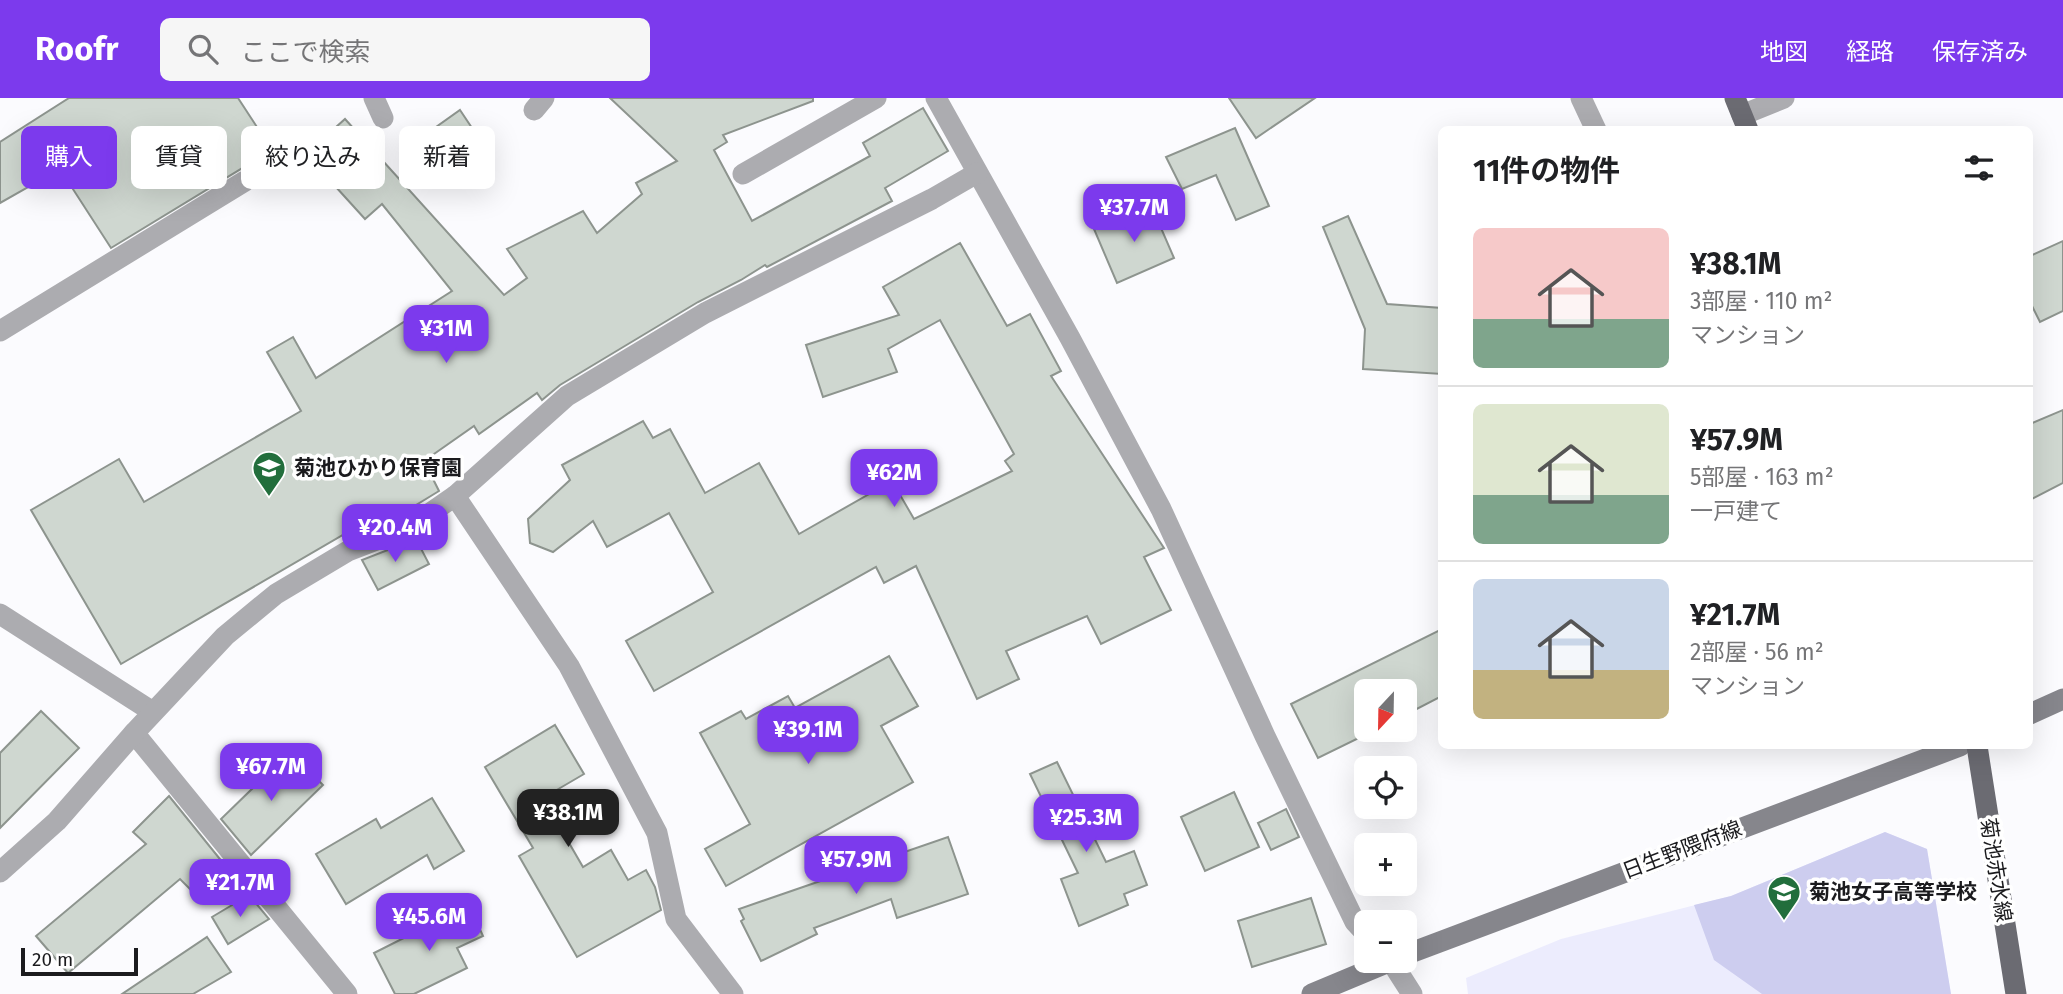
<!DOCTYPE html>
<html lang="ja">
<meta charset="utf-8">
<style>
body{margin:0;font-family:"Fira Sans","Noto Sans JP",sans-serif;background:#f6f6f6;color:#202124;height:100vh;display:flex;flex-direction:column;font-size:26px;white-space:nowrap}
*{box-sizing:border-box;margin:0}
p{font-size:23px;color:#757577}
.icon{flex:none;width:38px;height:38px;fill:none;stroke:currentColor;stroke-width:2;stroke-linecap:round;stroke-linejoin:round}
.map{position:relative;flex:1;overflow:hidden}
.details{position:absolute;left:1438px;top:28px;width:595px;height:623px;display:flex;flex-direction:column;background:#fff;border-radius:10px;box-shadow:0 7px 28px #0002}
.details>*{flex:none}
.top-card{position:absolute;left:21px;top:28px;width:665px;height:63px;display:flex;gap:14px}
.needle{width:46px;rotate:202deg}
.fabs{position:absolute;left:1354px;top:581px;display:grid;gap:14px}
.fabs a{display:grid;place-items:center;width:63px;height:63px;border-radius:10px;background:#fff;box-shadow:0 7px 28px #0002;font-size:35px}
.scale{position:absolute;left:21px;bottom:18px;width:117px;box-sizing:border-box;padding-left:7px;border:4px solid #1b1b1e;border-top:0;font-size:19px;line-height:24px;white-space:nowrap;color:#1b1b1e;-webkit-text-stroke:5px #fff;paint-order:stroke}
.price{position:absolute;translate:-50% -60px;padding:0 16px;border-radius:14px;background:#7c3aed;color:#fff;font-size:23px;line-height:46px;filter:drop-shadow(0 2px 4px #0008)}
.price::after{content:'';position:absolute;left:50%;top:42px;width:21px;height:16px;margin-left:-10px;background:inherit;clip-path:polygon(0 0,100% 0,50% 100%)}
.price.active{background:#222;color:#fff}
ul{padding:0;list-style:none}
li{display:flex;align-items:center;gap:21px;height:175px;padding:0 35px}
li+li{border-top:2px solid #e0e0e0}
li span{display:grid;place-items:center;flex:none;width:196px;height:140px;border-radius:10px;color:#555}
li>.icon{margin-inline-start:auto}
span .icon{width:84px;height:84px;fill:#fffc;stroke-width:1}
li b{font-size:30px}
h2{display:flex;justify-content:space-between;align-items:center;height:84px;padding:0 35px;font-size:30px}
.pill{padding:0 24px;border-radius:10px;background:#fff;box-shadow:0 7px 28px #0002;font-size:24px;line-height:63px}
.pill.active{background:#7c3aed;color:#fff}
header{display:flex;align-items:center;gap:42px;box-sizing:border-box;height:98px;padding:0 35px;background:#7c3aed;color:#fff}
header strong{font-size:33px}
nav{display:flex;gap:38px;margin-inline-start:auto;font-size:24px}
.search{width:490px;height:63px;background:#f6f6f6;display:flex;align-items:center;gap:18px;box-sizing:border-box;padding:0 24px;border-radius:10px;color:#757577;font-size:26px}
.map>svg:first-child{display:block}
.built{fill:#ececfd}
.green{fill:#cdcdef}
.building{fill:#cfd7d0;stroke:#8d948e;stroke-width:2}
.lines{fill:none;stroke-linecap:round;stroke-linejoin:round}
.street{stroke:#acacb0;stroke-width:21}
.secondary{stroke:#86868c;stroke-width:21}
.primary{stroke:#6b6b72;stroke-width:21}
.labels{text-anchor:middle;dominant-baseline:central;stroke-width:7;stroke-linejoin:round;paint-order:stroke}
.poi-label{font-size:21px;font-weight:bold;fill:#1b1b1e;stroke:#fff;text-anchor:start}
.street-label{font-size:21px;fill:#1b1b1e;stroke:#fff}
</style>
<header>
<strong>Roofr</strong>
<div class="search"><svg class="icon" aria-label="search" viewBox="0 0 24 24"><circle cx="10" cy="10" r="6"/><path d="M15 15l6 6"/></svg>ここで検索</div>
<nav><a>地図</a><a>経路</a><a>保存済み</a></nav>
</header>
<div class="map">
<svg width="2063" height="896" viewBox="0 0 2063 896">
<rect width="100%" height="100%" fill="#fbfbfe"/>
<!-- built -->
<path class="built" d="M1885,734L1927,751L1951,896H1468L1466,880L1561,841L1731,798Z"/>
<!-- green -->
<path class="green" d="M1885,734L1927,751L1951,896H1762L1714,862L1694,807L1731,798Z"/>
<!-- building -->
<g class="building">
<path d="M69,0H238L272,52L111,150L60,71L0,105V44Z"/>
<path d="M610,0H813V3L723,37L727,44L714,52L752,123L870,58L863,45L923,10L948,53L885,90L892,103L767,169L765,167L741,182L698,204L560,287L542,302L537,295L479,336L474,328L424,363L439,393L403,415L404,417L350,438L348,434L121,566L31,412L119,361L144,404L301,313L267,254L293,239L316,280L452,193L382,106L365,121L306,56L345,21L504,197L527,180L507,151L583,113L597,135L642,96L636,85L677,63Z"/>
<path d="M1229,0H1315L1256,40Z"/>
<path d="M460,12L492,60L460,81L429,34Z"/>
<path d="M1235,30L1269,108L1236,122L1216,77L1182,91L1166,59Z"/>
<path d="M1151,107L1174,160L1117,185L1094,131Z"/>
<path d="M1348,118L1387,206L1442,210V276L1363,271L1365,231L1323,129Z"/>
<path d="M2063,143V213L2040,224L2030,204V158Z"/>
<path d="M960,145L1007,228L1030,216L1061,273L1051,278L1164,450L1144,459L1171,512L1101,546L1087,518L1006,553L1019,581L977,601L916,468L884,485L876,469L654,593L626,543L713,494L669,415L607,449L593,423L553,454L530,445L528,421L570,382L562,367L643,323L653,340L670,331L705,395L759,365L799,436L892,383L914,421L1012,373L1005,363L1014,356L940,222L888,251L897,274L823,299L806,247L899,217L883,189Z"/>
<path d="M2063,312V385L2030,402V326Z"/>
<path d="M416,441L429,466L378,492L362,462Z"/>
<path d="M1442,531V598L1405,617V593H1367V632H1375L1318,660L1291,606Z"/>
<path d="M889,558L918,608L881,628L913,684L726,788L705,751L750,726L700,635L741,613L746,621L788,598L795,610Z"/>
<path d="M41,613L79,650L0,730V655Z"/>
<path d="M555,627L584,676L543,700L583,769L611,752L628,782L646,772L655,789L661,812L577,859L519,758L533,750L485,669Z"/>
<path d="M290,654L323,687L251,757L221,721Z"/>
<path d="M1057,664L1106,764L1134,753L1147,787L1124,796L1128,807L1079,828L1061,781L1078,775L1030,676Z"/>
<path d="M1234,694L1259,749L1205,773L1181,719Z"/>
<path d="M169,698L232,776L203,804L180,781L68,875L36,838L146,746L133,734Z"/>
<path d="M432,700L464,753L434,771L427,757L346,806L316,756L376,721L381,730Z"/>
<path d="M1286,711L1299,739L1271,752L1258,725Z"/>
<path d="M948,739L968,796L897,820L891,801L814,830L817,836L761,863L741,823L744,821L739,811Z"/>
<path d="M249,797L269,821L228,846L212,819Z"/>
<path d="M1311,800L1326,846L1252,869L1238,823Z"/>
<path d="M469,807L483,838L457,850L467,870L414,896H395L374,855Z"/>
<path d="M207,839L231,874L193,896H122Z"/>
</g>
<g class="lines">
<!-- street -->
<g class="street">
<path d="M374,0L383,20"/>
<path d="M936,0L1070,240L1161,411L1265,638L1355,824L1367,837"/>
<path d="M1581,0L1596,32"/>
<path d="M534,12L544,0"/>
<path d="M1742,17L1784,0"/>
<path d="M743,76L876,0"/>
<path d="M0,233L245,83"/>
<path d="M455,398L569,568L657,735L676,821L733,896"/>
<path d="M0,516L153,614"/>
<path d="M134,635L347,896"/>
<path d="M0,774L57,723L134,635L225,538L276,496L348,453L410,429L455,398L567,298L705,215L932,101L977,75"/>
<path d="M1391,863L1412,896"/>
</g>
<!-- secondary -->
<g class="secondary">
<path d="M2030,616L2063,601"/>
<path d="M1405,857L1960,648"/>
<path d="M1312,896L1391,863"/>
</g>
<!-- primary -->
<g class="primary">
<path d="M1735,0L1748,32"/>
<path d="M1977,648L2016,896"/>
</g>
</g>
<!-- icons -->
<defs>
<symbol id="school-pin" viewBox="-11 -11 22 30"><path d="M0 17L-7.5 6A9.5 9.5 0 1 1 7.5 6Z" fill="#226e3c" stroke="#fff"/><path d="M0-5L7-2L0 1L-7-2ZM-4 1L0 2.5L4 1V4Q0 6-4 4Z" fill="#fff"/></symbol>
</defs>
<g fill-rule="evenodd">
<use href="#school-pin" x="250" y="351" width="38" height="52"/>
<use href="#school-pin" x="1765" y="775" width="38" height="52"/>
</g>
<g class="labels">
<!-- poi labels -->
<g class="poi-label">
<text x="294" y="370">菊池ひかり保育園</text>
<text x="1809" y="794">菊池女子高等学校</text>
</g>
<!-- street labels -->
<g class="street-label">
<text transform="translate(1682 752) rotate(-21)">日生野隈府線</text>
<text transform="translate(1996 772) rotate(81)">菊池赤水線</text>
</g>
</g>
</svg>
<div class="fabs">
<a><svg class="needle" viewBox="-14 -14 28 28"><path d="M0-13l5 13h-10z" fill="#e53935"/><path d="M0 13l5-13h-10z" fill="#757577"/></svg></a>
<a><svg class="icon" aria-label="locate" viewBox="0 0 24 24"><circle cx="12" cy="12" r="6"/><path d="M12 2v4M12 18v4M2 12h4M18 12h4"/></svg></a>
<a>+</a>
<a>−</a>
</div>
<div class="scale">20 m</div>
<b class="price" style="left:1134px;top:146px">¥37.7M</b>
<b class="price" style="left:446px;top:267px">¥31M</b>
<b class="price" style="left:894px;top:411px">¥62M</b>
<b class="price" style="left:395px;top:466px">¥20.4M</b>
<b class="price" style="left:808px;top:668px">¥39.1M</b>
<b class="price" style="left:271px;top:705px">¥67.7M</b>
<b class="price active" style="left:568px;top:751px">¥38.1M</b>
<b class="price" style="left:1086px;top:756px">¥25.3M</b>
<b class="price" style="left:856px;top:798px">¥57.9M</b>
<b class="price" style="left:240px;top:821px">¥21.7M</b>
<b class="price" style="left:429px;top:855px">¥45.6M</b>
<div class="top-card">
<a class="pill active">購入</a>
<a class="pill">賃貸</a>
<a class="pill">絞り込み</a>
<a class="pill">新着</a>
</div>
<section class="details">
<h2>11件の物件<svg class="icon" aria-label="filters" viewBox="0 0 24 24"><path d="M4 7h16M4 17h16"/><circle cx="9" cy="7" r="2"/><circle cx="15" cy="17" r="2"/></svg></h2>
<ul>
<li><span style="background:linear-gradient(#f6c9c9 65%,#7fa58c 0)"><svg class="icon" aria-label="home" viewBox="0 0 24 24"><path d="M3 11l9-7 9 7M6 9v11h12V9"/></svg></span><div><b>¥38.1M</b><p>3部屋 · 110 m²</p><p>マンション</p></div></li>
<li><span style="background:linear-gradient(#dfe7d0 65%,#7fa58c 0)"><svg class="icon" aria-label="home" viewBox="0 0 24 24"><path d="M3 11l9-7 9 7M6 9v11h12V9"/></svg></span><div><b>¥57.9M</b><p>5部屋 · 163 m²</p><p>一戸建て</p></div></li>
<li><span style="background:linear-gradient(#c9d6e8 65%,#c2b280 0)"><svg class="icon" aria-label="home" viewBox="0 0 24 24"><path d="M3 11l9-7 9 7M6 9v11h12V9"/></svg></span><div><b>¥21.7M</b><p>2部屋 · 56 m²</p><p>マンション</p></div></li>
</ul>
</section>
</div>
